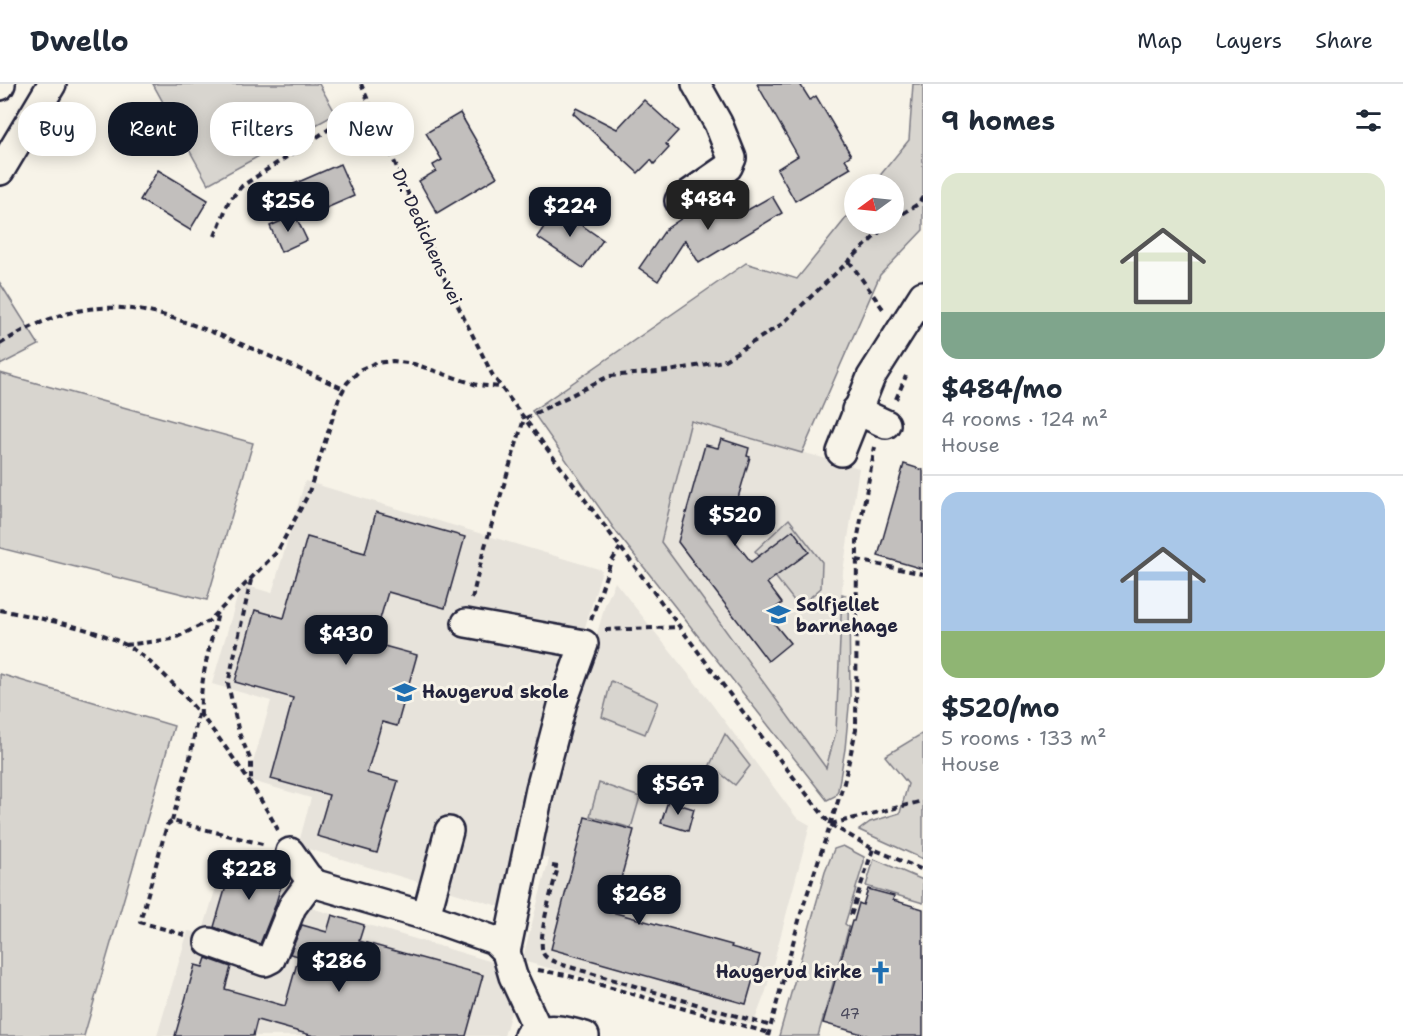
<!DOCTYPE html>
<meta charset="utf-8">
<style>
body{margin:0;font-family:"Shantell Sans",sans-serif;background:#f6f6f7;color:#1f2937;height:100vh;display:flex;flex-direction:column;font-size:22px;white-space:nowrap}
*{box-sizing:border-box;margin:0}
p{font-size:20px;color:#747a83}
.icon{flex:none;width:33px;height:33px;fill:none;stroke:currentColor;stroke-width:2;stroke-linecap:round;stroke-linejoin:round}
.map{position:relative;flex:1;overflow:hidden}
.sheet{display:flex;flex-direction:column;background:#fff;width:480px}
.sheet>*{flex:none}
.guide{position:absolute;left:18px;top:18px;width:570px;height:54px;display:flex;gap:12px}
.needle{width:39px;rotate:255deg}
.tools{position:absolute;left:844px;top:90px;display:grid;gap:12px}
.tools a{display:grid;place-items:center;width:60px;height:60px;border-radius:50%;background:#fff;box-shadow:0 3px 15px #0003;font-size:30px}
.price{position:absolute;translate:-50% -51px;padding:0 14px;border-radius:12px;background:#111827;color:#fff;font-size:20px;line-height:39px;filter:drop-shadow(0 2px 3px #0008)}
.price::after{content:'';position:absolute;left:50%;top:36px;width:18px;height:14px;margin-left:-9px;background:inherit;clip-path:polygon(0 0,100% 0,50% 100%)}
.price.selected{background:#222;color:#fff}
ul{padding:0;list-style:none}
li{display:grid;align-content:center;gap:12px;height:318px;padding:0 18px}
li+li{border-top:2px solid #e0e1e3}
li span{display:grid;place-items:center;height:186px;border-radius:18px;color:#555}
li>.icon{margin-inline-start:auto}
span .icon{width:108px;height:108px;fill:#fffc;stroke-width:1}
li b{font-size:26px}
h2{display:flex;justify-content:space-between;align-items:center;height:72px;padding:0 18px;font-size:26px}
.tag{padding:0 21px;border-radius:24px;background:#fff;box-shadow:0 3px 15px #0003;font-size:21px;line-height:54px}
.tag.selected{background:#111827;color:#fff}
header{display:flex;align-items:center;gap:36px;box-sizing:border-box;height:84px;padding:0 30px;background:#fff;border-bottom:2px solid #e0e1e3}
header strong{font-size:28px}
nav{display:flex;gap:33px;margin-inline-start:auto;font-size:21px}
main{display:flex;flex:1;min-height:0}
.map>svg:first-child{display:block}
.built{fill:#e7e3db}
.green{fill:#d8d5cf;stroke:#7d7c85;stroke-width:1.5}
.building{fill:#c2bfbd;stroke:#22223b;stroke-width:1.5}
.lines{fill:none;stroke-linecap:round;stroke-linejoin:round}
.minor-casing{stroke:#22223b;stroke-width:32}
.path{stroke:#22223b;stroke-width:4;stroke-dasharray:6 4.5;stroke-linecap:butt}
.minor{stroke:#f7f3e8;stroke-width:27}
.labels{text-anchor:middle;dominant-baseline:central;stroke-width:6;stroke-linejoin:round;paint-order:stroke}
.number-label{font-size:15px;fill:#4a495c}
.street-label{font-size:18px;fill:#22223b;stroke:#f7f3e8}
.poi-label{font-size:18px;font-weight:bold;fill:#22223b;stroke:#f7f3e8;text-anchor:start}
</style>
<header>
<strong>Dwello</strong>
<nav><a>Map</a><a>Layers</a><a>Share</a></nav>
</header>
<main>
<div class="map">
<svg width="923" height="952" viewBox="0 0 923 952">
<rect width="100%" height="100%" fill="#f7f3e8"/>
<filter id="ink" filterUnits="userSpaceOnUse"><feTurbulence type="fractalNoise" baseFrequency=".0167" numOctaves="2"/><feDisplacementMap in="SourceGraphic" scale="12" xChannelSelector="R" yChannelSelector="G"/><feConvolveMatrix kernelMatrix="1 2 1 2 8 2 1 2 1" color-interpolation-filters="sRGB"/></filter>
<g filter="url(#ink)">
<!-- built -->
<g class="built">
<path d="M691,337L859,384L843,487L836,648L827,685L661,458Z"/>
<path d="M305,397L602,486L502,823L298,762L311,714L248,696L271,617L212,600L241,500L272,509Z"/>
<path d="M615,498L705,611L796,733L810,741L766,907L753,941L619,902L522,877L549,775L541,772L539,761L605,521Z"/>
<path d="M227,766L299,787L291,818L523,887L504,952H157L188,847L202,850Z"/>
</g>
<!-- green -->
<g class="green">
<path d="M153,0H319L336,30L208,100Z"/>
<path d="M913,0H923V146L880,191L802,369L691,337L661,458L826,684L836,648L842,510L849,512L850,612L845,665L838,706L835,712L827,716L617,449L532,327L746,179L797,195L855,123V140H894V100H873L909,56Z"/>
<path d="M0,199L39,261L0,281Z"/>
<path d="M0,289L253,359L207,516L0,464Z"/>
<path d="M789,435L822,478L821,504L799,523L755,467Z"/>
<path d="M0,590L174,642L84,952H0Z"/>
<path d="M611,597L658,618L645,650L602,633Z"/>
<path d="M923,649V775L859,746L870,738L900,729L908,700L885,672Z"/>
<path d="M725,650L750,682L735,701L710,681Z"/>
<path d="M599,699L640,713L631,744L590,732Z"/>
<path d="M843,762L864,773V778L845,840L849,843L818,952H779L825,788L834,765Z"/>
<path d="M874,775L923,796V819L866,802Z"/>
</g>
<!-- building -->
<g class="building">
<path d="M757,0H800L810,16L816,12L851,71L845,75L851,84L795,117L777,85L798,72Z"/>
<path d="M644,16L678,47L666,60L669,64L654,80L651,76L638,89L573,29L576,24L617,45Z"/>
<path d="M460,29L497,93L437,129L419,97L436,87L433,81L442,76L426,49Z"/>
<path d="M340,80L354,112L308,132L294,100Z"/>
<path d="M158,86L208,116L190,146L140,116Z"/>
<path d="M723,106L739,131L772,112L782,129L699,179L685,156L658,197L639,184L666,145Z"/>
<path d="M557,124L603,156L583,184L537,153Z"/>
<path d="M295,131L307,156L281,168L270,142Z"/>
<path d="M721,355L749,364L747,372L750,373L728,448L751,478L793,446L809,468L767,499L782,519L772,527L777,534L773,538L790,559L768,577L678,458L705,361L718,364Z"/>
<path d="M904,380L923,386V485L878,472Z"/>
<path d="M376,428L465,453L445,524L388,508L373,559L417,571L397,642L382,638L367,689L398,697L377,769L317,752L329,711L271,695L293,614L235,598L255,526L284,534L307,453L365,469Z"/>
<path d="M668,717L694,725L688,747L661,739Z"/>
<path d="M585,733L634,746L612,828L732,861L731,863L760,871L746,920L551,865Z"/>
<path d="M234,775L285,789L275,822L260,860L214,843Z"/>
<path d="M868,805L894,812L893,816L923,825V952H869L823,939L852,837H854L859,819L863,821Z"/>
<path d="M332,831L364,841L359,857L483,891L466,952H314L257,936L253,952H175L195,881L203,883L206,874L231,883L225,905L285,922L299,872L290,870L302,841L327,848Z"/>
</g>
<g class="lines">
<defs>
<g id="minor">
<path d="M0,2L1,0"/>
<path d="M0,87L52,0"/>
<path d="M679,117L728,83L732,74L718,39L696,0"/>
<path d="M856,326L886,340"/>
<path d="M841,368L871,293L923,211"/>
<path d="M466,539L584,560L563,618L540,705L506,868"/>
<path d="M290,768L307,792L316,800L426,832L494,856L506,868L513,892L538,946"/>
<path d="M426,832L449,747"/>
<path d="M209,858L265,878L271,875L292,823L311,797"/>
<path d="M528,952C546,941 566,946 585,952"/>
</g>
</defs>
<!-- minor casing -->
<use href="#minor" class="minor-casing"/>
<!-- path -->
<g class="path">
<path d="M361,0L447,200L492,290L501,303L755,644L830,740L873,765L923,786"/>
<path d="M894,135L918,120L923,113"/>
<path d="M215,152L229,117L242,102L369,19"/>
<path d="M849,177L883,225"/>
<path d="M0,260C91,204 146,220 239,259C274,274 309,289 344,305"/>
<path d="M896,315L906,292"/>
<path d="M857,476L923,490"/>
<path d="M251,496L228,600L239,649L251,677V701"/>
<path d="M472,515L483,469L524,335L609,292L669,287L723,277L782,240L888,140"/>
<path d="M0,526C34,533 94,544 124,560C178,589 249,691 278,746"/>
<path d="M591,536L610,480L620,464"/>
<path d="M605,546L679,543"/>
<path d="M125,561L173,555L209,537L277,468L308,411L339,314L347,299L361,285L375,279L393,277L414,280L477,301L500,303"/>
<path d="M201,631C199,597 210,562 218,529"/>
<path d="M172,737L190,674L198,630"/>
<path d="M831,740L923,717"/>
<path d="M552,782L558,783C554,800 534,861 545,872C549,876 558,879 563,881L771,942"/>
<path d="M851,831L873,765"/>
<path d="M185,851L140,838L167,741L172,737L266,761"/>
<path d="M538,886L566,891L769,949"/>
<path d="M768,952L801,829L844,699L856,646L857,457L875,363"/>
</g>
<!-- minor -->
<use href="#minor" class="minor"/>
</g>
</g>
<!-- icons -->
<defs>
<symbol id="school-bare" viewBox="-9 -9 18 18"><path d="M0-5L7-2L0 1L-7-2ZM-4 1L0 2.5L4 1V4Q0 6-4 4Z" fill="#1f6fb2" stroke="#f7f3e8" stroke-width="2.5" paint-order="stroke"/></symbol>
<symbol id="church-bare" viewBox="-9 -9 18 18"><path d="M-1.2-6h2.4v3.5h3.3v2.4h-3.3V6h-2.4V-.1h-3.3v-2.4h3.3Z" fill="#1f6fb2" stroke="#f7f3e8" stroke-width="2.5" paint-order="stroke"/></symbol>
</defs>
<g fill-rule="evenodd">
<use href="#school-bare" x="762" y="514" width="33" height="33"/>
<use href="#school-bare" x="388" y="592" width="33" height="33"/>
<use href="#church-bare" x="864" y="872" width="33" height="33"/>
</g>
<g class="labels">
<!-- number labels -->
<g class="number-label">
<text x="850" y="930">47</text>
</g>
<!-- street labels -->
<g class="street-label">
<text transform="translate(427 153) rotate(66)">Dr. Dedichens vei</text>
</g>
<!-- poi labels -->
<g class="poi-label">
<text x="796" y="521">Solfjellet<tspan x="796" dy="21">barnehage</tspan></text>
<text x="422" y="608">Haugerud skole</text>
<text x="862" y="888" text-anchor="end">Haugerud kirke</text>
</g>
</g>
</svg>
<div class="tools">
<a><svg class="needle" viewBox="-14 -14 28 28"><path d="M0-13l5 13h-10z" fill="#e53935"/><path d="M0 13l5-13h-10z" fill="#747a83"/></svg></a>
</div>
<b class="price selected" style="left:708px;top:147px">$484</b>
<b class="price" style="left:288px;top:149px">$256</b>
<b class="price" style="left:570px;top:154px">$224</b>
<b class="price" style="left:735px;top:463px">$520</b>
<b class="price" style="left:346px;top:582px">$430</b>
<b class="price" style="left:678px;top:732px">$567</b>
<b class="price" style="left:249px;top:817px">$228</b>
<b class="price" style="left:639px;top:842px">$268</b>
<b class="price" style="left:339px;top:909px">$286</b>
<div class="guide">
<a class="tag">Buy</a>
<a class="tag selected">Rent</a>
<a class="tag">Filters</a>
<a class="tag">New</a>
</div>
</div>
<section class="sheet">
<h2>9 homes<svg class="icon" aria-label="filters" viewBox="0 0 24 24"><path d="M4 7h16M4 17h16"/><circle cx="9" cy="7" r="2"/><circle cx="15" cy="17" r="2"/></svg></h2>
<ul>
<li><span style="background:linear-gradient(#dfe7d0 75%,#7fa58c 0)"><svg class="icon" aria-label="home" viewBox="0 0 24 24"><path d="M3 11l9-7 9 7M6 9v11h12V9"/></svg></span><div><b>$484/mo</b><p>4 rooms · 124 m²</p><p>House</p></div></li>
<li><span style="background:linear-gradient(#a9c7e8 75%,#8fb573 0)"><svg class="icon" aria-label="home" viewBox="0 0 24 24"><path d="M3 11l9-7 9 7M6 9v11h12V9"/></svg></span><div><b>$520/mo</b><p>5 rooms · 133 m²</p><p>House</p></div></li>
</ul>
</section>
</main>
